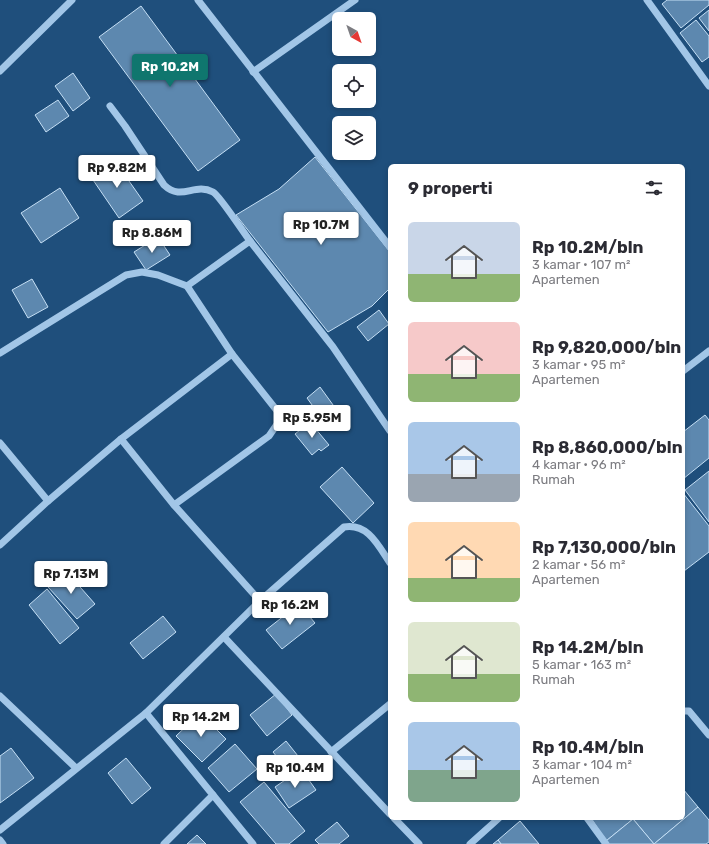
<!DOCTYPE html>
<html lang="id">
<meta charset="utf-8">
<style>
body{margin:0;font-family:Rubik,sans-serif;background:#f2f2f3;color:#2b2b33;height:100vh;display:flex;flex-direction:column;font-size:15px;white-space:nowrap}
*{box-sizing:border-box;margin:0}
p{font-size:13px;color:#7c7c81}
.icon{flex:none;width:22px;height:22px;fill:none;stroke:currentColor;stroke-width:2;stroke-linecap:round;stroke-linejoin:round}
.map{position:relative;flex:1;overflow:hidden}
.details{position:absolute;left:388px;top:164px;width:297px;height:656px;display:flex;flex-direction:column;background:#fff;border-radius:6px;box-shadow:0 2px 6px #0003}
.details>*{flex:none}
.needle{width:26px;rotate:140deg}
.buttons{position:absolute;left:332px;top:12px;display:grid;gap:8px}
.buttons a{display:grid;place-items:center;width:44px;height:44px;border-radius:6px;background:#fff;box-shadow:0 2px 6px #0003;font-size:20px}
.price{position:absolute;translate:-50% -34px;padding:0 9px;border-radius:4px;background:#fff;color:#222;font-size:13px;line-height:26px;filter:drop-shadow(0 1px 2px #0008)}
.price::after{content:'';position:absolute;left:50%;top:24px;width:12px;height:9px;margin-left:-6px;background:inherit;clip-path:polygon(0 0,100% 0,50% 100%)}
.price.selected{background:#0f766e;color:#fff}
ul{padding:0;list-style:none}
li{display:flex;align-items:center;gap:12px;height:100px;padding:0 20px}
li span{display:grid;place-items:center;flex:none;width:112px;height:80px;border-radius:6px;color:#555}
li>.icon{margin-inline-start:auto}
span .icon{width:48px;height:48px;fill:#fffc;stroke-width:1}
li b{font-size:17px}
h2{display:flex;justify-content:space-between;align-items:center;height:48px;padding:0 20px;font-size:17px}
.map>svg:first-child{display:block}
.building{fill:#5d88af;stroke:#c5dff5}
.lines{fill:none;stroke-linecap:round;stroke-linejoin:round}
.minor{stroke:#a2c6e7;stroke-width:7}
</style>
<div class="map">
<svg width="709" height="844" viewBox="0 0 709 844">
<rect width="100%" height="100%" fill="#1f4f7c"/>
<!-- building -->
<g class="building">
<path d="M667,0H709V5L681,28L662,4Z"/>
<path d="M141,6L240,140L198,171L99,37Z"/>
<path d="M709,10V31L699,18Z"/>
<path d="M696,20L709,36V57L702,62L680,33Z"/>
<path d="M73,73L90,98L73,111L55,86Z"/>
<path d="M58,100L69,116L46,132L35,115Z"/>
<path d="M315,157L390,252V288L372,306L328,332L236,215L279,189Z"/>
<path d="M115,161L143,201L119,218L91,177Z"/>
<path d="M60,188L79,218L41,243L21,213Z"/>
<path d="M158,237L170,255L146,270L134,252Z"/>
<path d="M32,279L48,307L28,318L12,290Z"/>
<path d="M379,310L389,324L368,341L357,327Z"/>
<path d="M320,387L336,409L323,420L307,398Z"/>
<path d="M705,415L709,420V458L683,479V432Z"/>
<path d="M310,422L329,445L321,451L319,449L312,455L295,434Z"/>
<path d="M342,467L374,503L353,523L320,487Z"/>
<path d="M709,471V522L685,490Z"/>
<path d="M683,493L709,526V552L684,571Z"/>
<path d="M66,571L95,604L77,619L48,587Z"/>
<path d="M47,589L79,628L60,644L29,605Z"/>
<path d="M299,604L315,623L282,649L266,630Z"/>
<path d="M163,616L176,632L143,659L130,643Z"/>
<path d="M276,694L292,715L267,736L250,715Z"/>
<path d="M200,713L226,739L202,762L176,736Z"/>
<path d="M286,741L298,756L285,767L273,752Z"/>
<path d="M235,744L257,769L229,792L208,768Z"/>
<path d="M11,748L34,778L0,803V756Z"/>
<path d="M126,758L151,788L132,804L108,773Z"/>
<path d="M301,769L316,790L289,808L275,787Z"/>
<path d="M264,782L305,831L289,844H276L240,802Z"/>
<path d="M683,789L698,807L654,844L633,819L683,818Z"/>
<path d="M698,807L709,820V842L706,844H654Z"/>
<path d="M591,818H632L633,819L606,841Z"/>
<path d="M633,819L654,844H609L606,841Z"/>
<path d="M520,821L539,844H501L498,840Z"/>
<path d="M337,822L349,836L339,844H319L315,840Z"/>
<path d="M197,835L206,844H187Z"/>
<path d="M498,840L501,844H493Z"/>
</g>
<g class="lines">
<!-- minor -->
<g class="minor">
<path d="M198,0L390,247"/>
<path d="M647,0L709,86"/>
<path d="M0,71L72,0"/>
<path d="M253,72L355,0"/>
<path d="M110,106L125,126L164,185C182,202 194,182 213,192C220,196 243,232 250,241"/>
<path d="M187,286L250,241L333,347L390,431"/>
<path d="M0,353L126,275L142,272L158,275L187,286L232,354L282,417L269,436L174,505"/>
<path d="M683,371L709,351"/>
<path d="M121,439L174,505L260,601"/>
<path d="M0,443L48,501"/>
<path d="M0,545L48,501L121,439L232,354"/>
<path d="M224,637L390,814"/>
<path d="M0,696L76,768"/>
<path d="M683,711H689L709,735"/>
<path d="M146,713L213,795L164,844"/>
<path d="M331,752L390,704"/>
<path d="M213,795L253,844"/>
<path d="M394,818L419,844"/>
<path d="M587,818L606,844"/>
<path d="M0,830L146,713L260,601L344,527C368,523 378,545 390,563"/>
<path d="M0,840L3,844"/>
<path d="M470,844L499,818"/>
</g>
</g>
</svg>
<div class="buttons">
<a><svg class="needle" viewBox="-14 -14 28 28"><path d="M0-13l5 13h-10z" fill="#e53935"/><path d="M0 13l5-13h-10z" fill="#7c7c81"/></svg></a>
<a><svg class="icon" aria-label="locate" viewBox="0 0 24 24"><circle cx="12" cy="12" r="6"/><path d="M12 2v4M12 18v4M2 12h4M18 12h4"/></svg></a>
<a><svg class="icon" aria-label="layers" viewBox="0 0 24 24"><path d="M12 4l9 5-9 5-9-5zM3 14l9 5 9-5"/></svg></a>
</div>
<b class="price selected" style="left:170px;top:88px">Rp 10.2M</b>
<b class="price" style="left:117px;top:189px">Rp 9.82M</b>
<b class="price" style="left:321px;top:246px">Rp 10.7M</b>
<b class="price" style="left:152px;top:254px">Rp 8.86M</b>
<b class="price" style="left:312px;top:439px">Rp 5.95M</b>
<b class="price" style="left:71px;top:595px">Rp 7.13M</b>
<b class="price" style="left:290px;top:626px">Rp 16.2M</b>
<b class="price" style="left:201px;top:738px">Rp 14.2M</b>
<b class="price" style="left:295px;top:789px">Rp 10.4M</b>
<section class="details">
<h2>9 properti<svg class="icon" aria-label="filters" viewBox="0 0 24 24"><path d="M4 7h16M4 17h16"/><circle cx="9" cy="7" r="2"/><circle cx="15" cy="17" r="2"/></svg></h2>
<ul>
<li><span style="background:linear-gradient(#c9d6e8 65%,#8fb573 0)"><svg class="icon" aria-label="home" viewBox="0 0 24 24"><path d="M3 11l9-7 9 7M6 9v11h12V9"/></svg></span><div><b>Rp 10.2M/bln</b><p>3 kamar · 107 m²</p><p>Apartemen</p></div></li>
<li><span style="background:linear-gradient(#f6c9c9 65%,#8fb573 0)"><svg class="icon" aria-label="home" viewBox="0 0 24 24"><path d="M3 11l9-7 9 7M6 9v11h12V9"/></svg></span><div><b>Rp 9,820,000/bln</b><p>3 kamar · 95 m²</p><p>Apartemen</p></div></li>
<li><span style="background:linear-gradient(#a9c7e8 65%,#9aa5b1 0)"><svg class="icon" aria-label="home" viewBox="0 0 24 24"><path d="M3 11l9-7 9 7M6 9v11h12V9"/></svg></span><div><b>Rp 8,860,000/bln</b><p>4 kamar · 96 m²</p><p>Rumah</p></div></li>
<li><span style="background:linear-gradient(#ffd9b3 70%,#8fb573 0)"><svg class="icon" aria-label="home" viewBox="0 0 24 24"><path d="M3 11l9-7 9 7M6 9v11h12V9"/></svg></span><div><b>Rp 7,130,000/bln</b><p>2 kamar · 56 m²</p><p>Apartemen</p></div></li>
<li><span style="background:linear-gradient(#dfe7d0 65%,#8fb573 0)"><svg class="icon" aria-label="home" viewBox="0 0 24 24"><path d="M3 11l9-7 9 7M6 9v11h12V9"/></svg></span><div><b>Rp 14.2M/bln</b><p>5 kamar · 163 m²</p><p>Rumah</p></div></li>
<li><span style="background:linear-gradient(#a9c7e8 60%,#7fa58c 0)"><svg class="icon" aria-label="home" viewBox="0 0 24 24"><path d="M3 11l9-7 9 7M6 9v11h12V9"/></svg></span><div><b>Rp 10.4M/bln</b><p>3 kamar · 104 m²</p><p>Apartemen</p></div></li>
</ul>
</section>
</div>
